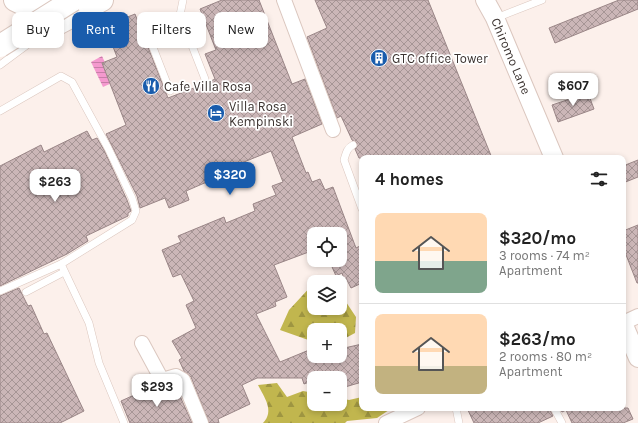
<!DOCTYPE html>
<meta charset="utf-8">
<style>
body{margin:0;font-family:Karla,sans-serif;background:#f6f6f6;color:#222;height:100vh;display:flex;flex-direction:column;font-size:15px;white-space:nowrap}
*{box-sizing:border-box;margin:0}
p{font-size:13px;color:#767676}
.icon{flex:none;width:22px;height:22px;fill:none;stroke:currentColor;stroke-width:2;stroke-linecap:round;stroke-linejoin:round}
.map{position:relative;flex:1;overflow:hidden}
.panel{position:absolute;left:359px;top:155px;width:267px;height:256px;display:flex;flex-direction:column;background:#fff;border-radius:8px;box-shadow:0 2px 6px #0003}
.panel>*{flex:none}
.top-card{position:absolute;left:12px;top:12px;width:287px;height:36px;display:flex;gap:8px}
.buttons{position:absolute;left:307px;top:227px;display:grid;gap:8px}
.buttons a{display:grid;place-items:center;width:40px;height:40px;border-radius:8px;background:#fff;box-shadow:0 2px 6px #0003;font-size:20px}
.price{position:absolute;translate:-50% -34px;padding:0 9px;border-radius:8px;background:#fff;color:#222;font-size:13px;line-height:26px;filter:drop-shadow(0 1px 2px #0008)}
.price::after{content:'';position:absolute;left:50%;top:24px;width:12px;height:9px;margin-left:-6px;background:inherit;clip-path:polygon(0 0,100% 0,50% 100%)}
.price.active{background:#195cac;color:#fff}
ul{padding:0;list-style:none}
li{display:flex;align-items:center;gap:12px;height:100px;padding:0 16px}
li+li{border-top:1px solid #e0e0e0}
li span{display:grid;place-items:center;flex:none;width:112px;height:80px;border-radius:8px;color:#555}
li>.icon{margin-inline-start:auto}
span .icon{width:48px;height:48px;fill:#fffc;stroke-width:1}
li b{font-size:17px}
h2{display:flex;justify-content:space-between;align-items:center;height:48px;padding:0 16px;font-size:17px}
.chip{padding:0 14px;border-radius:8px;background:#fff;box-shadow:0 2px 6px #0003;font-size:14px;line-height:36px}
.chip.active{background:#195cac;color:#fff}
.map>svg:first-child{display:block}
.forest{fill:url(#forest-firs)}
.water{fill:url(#water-rules)}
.building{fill:url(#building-cross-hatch);stroke:#9a8687}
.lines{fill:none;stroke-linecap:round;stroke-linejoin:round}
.service-casing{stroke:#dbc7bf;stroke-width:8}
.minor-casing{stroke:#dbc7bf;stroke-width:16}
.tertiary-casing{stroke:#dbc7bf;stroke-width:20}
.trunk-casing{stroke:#dbc7bf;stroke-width:24}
.service{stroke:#fff;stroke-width:7}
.minor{stroke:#fff;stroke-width:14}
.tertiary{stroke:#fff;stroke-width:18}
.trunk{stroke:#fff;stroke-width:22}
.motorway-bridge-casing{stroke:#dbc7bf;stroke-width:24;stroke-linecap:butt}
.motorway-bridge{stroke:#fff;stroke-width:22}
.labels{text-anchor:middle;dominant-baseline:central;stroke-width:3.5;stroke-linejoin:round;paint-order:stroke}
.street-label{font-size:13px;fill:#3c3431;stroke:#fff}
.poi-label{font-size:13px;fill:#3c3431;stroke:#fff;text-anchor:start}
</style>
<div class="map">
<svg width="638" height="423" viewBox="0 0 638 423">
<defs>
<pattern id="forest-firs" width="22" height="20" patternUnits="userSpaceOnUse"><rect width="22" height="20" fill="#c1b64e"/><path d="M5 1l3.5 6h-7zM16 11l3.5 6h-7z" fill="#9e9541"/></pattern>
<pattern id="water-rules" width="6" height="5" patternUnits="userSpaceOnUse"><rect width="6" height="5" fill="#f499ce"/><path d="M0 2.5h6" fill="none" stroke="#c77ea8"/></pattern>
<pattern id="building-cross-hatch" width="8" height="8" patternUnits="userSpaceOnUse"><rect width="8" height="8" fill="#cbb6b7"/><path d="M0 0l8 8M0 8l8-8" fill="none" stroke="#a69595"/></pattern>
</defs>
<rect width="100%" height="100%" fill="#fcf0eb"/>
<!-- forest -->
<g class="forest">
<path d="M314,283V308H340V293L356,317L355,333L340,341V330H314V342L280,330L289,310Z"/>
<path d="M277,383L287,397L303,391L314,393V404H340V398L349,400L362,397V408H392L377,418L347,421L345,423H263C275,411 264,397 258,385Z"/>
</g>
<!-- water -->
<path class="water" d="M102,56L114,82L103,87L91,62Z"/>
<!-- building -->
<g class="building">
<path d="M222,0H259L292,84L305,79L322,124L292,137L306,173L308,172L312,182L320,179L325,190L333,187L356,248L362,245V283L351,288L346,278L344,279L342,273L336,276L329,260H340V234H314V250L274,265L287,297L275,302L276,306L256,314L280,362L314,348V358L319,356H340V349L362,344V382L345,387L339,373L326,378H314V380L304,384L302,378H257L242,385L250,404L218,419L219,423H209L191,377L184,371L179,360L182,358L172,341L196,328L186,305L194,301L181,274L173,277L162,250L181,242L178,236L224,217L226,223L255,211L253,204L276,195L272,186L283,182L271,151L239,164L244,177L220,187L216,178L186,191L189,200L169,208L165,198L140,208L137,196L106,134L126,125L102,63L117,57L105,26L135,14L168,98L207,83L215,79L205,54L216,50L200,9Z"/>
<path d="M315,0H428L492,158H359L355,149L357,143L352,140L341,116L337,118L307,37L327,28Z"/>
<path d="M619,0H638V9L555,43L549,28Z"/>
<path d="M588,93L594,109L558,122L552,105Z"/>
<path d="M87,131L92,140L97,138L104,150L127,200L131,211L128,213V216L86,236L88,241L67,254L0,286V166L41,145L44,152Z"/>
<path d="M638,160V177L623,183V166Z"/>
<path d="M638,225V283H637L623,247V231Z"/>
<path d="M19,288L28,306L31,305L44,334L47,333L84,411L60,423H0V296Z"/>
<path d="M175,385L192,423H130L121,401L143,391L145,397Z"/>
<path d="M467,408H549L553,416L538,423H474Z"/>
<path d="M560,408H628L633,419L623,423H572L566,410L562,412Z"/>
</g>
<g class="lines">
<defs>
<g id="service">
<path d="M183,0L180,15L205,79"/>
<path d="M496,18L542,0"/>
<path d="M0,65L31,42"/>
<path d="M170,91L145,27L180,15"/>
<path d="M0,111L61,76L72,82L108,148L132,198L136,211L132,220L61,264"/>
<path d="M353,145C347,148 346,153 344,160L362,209"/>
<path d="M0,291L61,264L89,323L99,363L124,423"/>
<path d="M26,292L64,272"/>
<path d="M456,408L459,423"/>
<path d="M554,408L562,423"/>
</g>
<g id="minor">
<path d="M284,0L333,130"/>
<path d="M623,323L638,316"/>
<path d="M142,343L162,380L176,376L183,380L201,423"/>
<path d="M386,423L418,408"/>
</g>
<g id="tertiary">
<path d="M485,0L495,18L554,158"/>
<path d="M623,323L638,358"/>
</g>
<g id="trunk">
<path d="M15,0C38,12 39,9 62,0"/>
<path d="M20,37L48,29L102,0"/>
</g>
</defs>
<!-- service casing -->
<use href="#service" class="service-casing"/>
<!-- minor casing -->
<use href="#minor" class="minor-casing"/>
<!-- tertiary casing -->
<use href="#tertiary" class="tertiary-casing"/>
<!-- trunk casing -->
<use href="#trunk" class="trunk-casing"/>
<!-- service -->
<use href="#service" class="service"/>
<!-- minor -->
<use href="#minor" class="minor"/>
<!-- tertiary -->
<use href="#tertiary" class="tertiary"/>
<!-- trunk -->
<use href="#trunk" class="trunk"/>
<defs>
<path id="motorway-bridge" d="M0,46L73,0"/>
</defs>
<!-- motorway-bridge casing -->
<use href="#motorway-bridge" class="motorway-bridge-casing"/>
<!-- motorway-bridge -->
<use href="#motorway-bridge" class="motorway-bridge"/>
</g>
<!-- icons -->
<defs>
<symbol id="building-disc" viewBox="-11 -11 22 22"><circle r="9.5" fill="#195cac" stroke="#fff"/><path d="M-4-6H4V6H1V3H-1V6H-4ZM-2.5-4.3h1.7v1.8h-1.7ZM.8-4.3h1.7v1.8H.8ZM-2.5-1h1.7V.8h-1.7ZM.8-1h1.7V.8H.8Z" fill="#fff"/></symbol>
<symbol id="restaurant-disc" viewBox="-11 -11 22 22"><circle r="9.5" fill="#195cac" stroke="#fff"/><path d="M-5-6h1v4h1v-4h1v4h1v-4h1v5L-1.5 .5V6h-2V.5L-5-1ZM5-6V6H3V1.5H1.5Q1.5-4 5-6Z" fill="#fff"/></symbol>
<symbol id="hotel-disc" viewBox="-11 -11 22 22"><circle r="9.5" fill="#195cac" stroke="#fff"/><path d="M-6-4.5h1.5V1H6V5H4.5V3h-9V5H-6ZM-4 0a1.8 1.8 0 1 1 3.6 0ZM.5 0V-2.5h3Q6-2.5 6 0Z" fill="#fff"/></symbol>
</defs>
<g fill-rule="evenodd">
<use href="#building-disc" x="369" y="48" width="20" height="20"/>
<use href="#restaurant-disc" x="141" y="76" width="20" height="20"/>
<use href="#hotel-disc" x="206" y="103" width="20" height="20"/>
</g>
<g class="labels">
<!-- street labels -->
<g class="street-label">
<text transform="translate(511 56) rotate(67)">Chiromo Lane</text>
</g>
<!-- poi labels -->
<g class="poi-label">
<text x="392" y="58">GTC office Tower</text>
<text x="164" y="86">Cafe Villa Rosa</text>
<text x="229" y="106">Villa Rosa<tspan x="229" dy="15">Kempinski</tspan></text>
</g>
</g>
</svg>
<div class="buttons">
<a><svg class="icon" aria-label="locate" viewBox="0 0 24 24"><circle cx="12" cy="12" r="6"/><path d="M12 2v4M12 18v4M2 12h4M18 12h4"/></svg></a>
<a><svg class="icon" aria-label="layers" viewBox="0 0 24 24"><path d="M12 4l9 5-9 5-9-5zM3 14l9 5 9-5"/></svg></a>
<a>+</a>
<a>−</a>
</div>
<b class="price" style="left:573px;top:107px">$607</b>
<b class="price active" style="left:230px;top:196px">$320</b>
<b class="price" style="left:55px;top:203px">$263</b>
<b class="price" style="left:157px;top:408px">$293</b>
<div class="top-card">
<a class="chip">Buy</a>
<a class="chip active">Rent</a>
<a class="chip">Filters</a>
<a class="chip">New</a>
</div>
<section class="panel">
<h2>4 homes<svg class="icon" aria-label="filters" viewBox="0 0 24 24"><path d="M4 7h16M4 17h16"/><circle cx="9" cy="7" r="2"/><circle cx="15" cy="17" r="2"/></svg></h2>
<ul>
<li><span style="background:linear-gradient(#ffd9b3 60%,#7fa58c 0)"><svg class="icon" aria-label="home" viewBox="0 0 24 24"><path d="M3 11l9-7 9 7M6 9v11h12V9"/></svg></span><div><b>$320/mo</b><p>3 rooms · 74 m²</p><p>Apartment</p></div></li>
<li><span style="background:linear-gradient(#ffd9b3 65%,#c2b280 0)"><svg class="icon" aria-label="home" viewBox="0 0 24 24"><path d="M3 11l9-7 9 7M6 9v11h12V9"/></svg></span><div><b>$263/mo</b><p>2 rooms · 80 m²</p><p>Apartment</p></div></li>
</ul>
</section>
</div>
